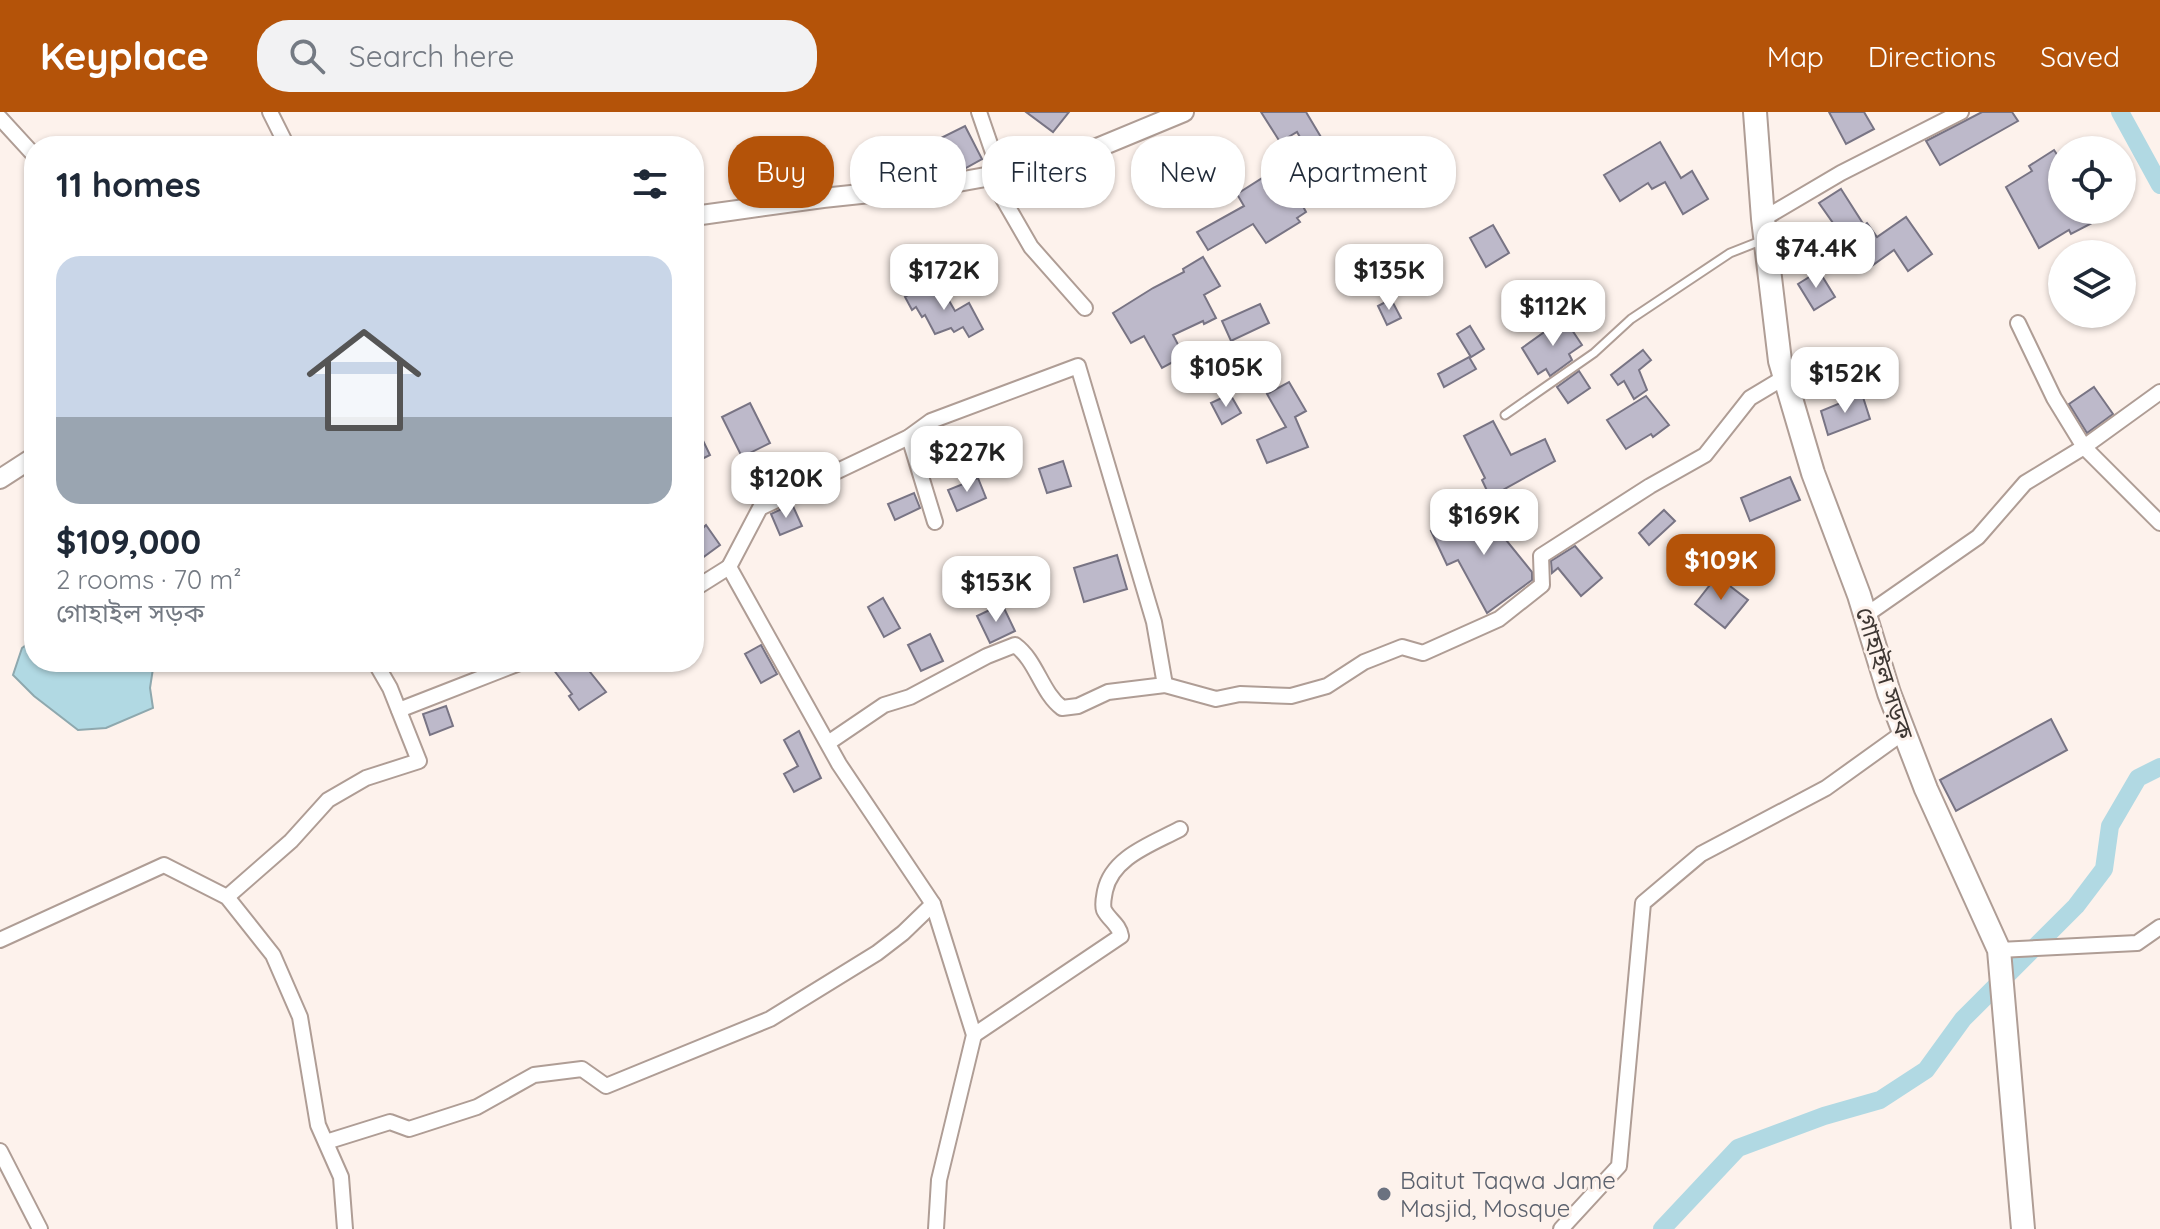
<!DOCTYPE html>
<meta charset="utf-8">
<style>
body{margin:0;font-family:Quicksand,"Noto Sans Bengali",sans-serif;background:#f2f2f3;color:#1f2937;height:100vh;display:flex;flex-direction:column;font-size:30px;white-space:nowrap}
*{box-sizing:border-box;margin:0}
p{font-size:26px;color:#747a83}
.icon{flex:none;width:44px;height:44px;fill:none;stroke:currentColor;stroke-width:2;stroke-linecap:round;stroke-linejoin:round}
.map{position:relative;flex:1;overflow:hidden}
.panel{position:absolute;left:24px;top:24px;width:680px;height:536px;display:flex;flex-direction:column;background:#fff;border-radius:32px;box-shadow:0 2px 6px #0004}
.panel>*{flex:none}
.top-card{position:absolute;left:728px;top:24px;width:760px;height:72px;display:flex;gap:16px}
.fabs{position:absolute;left:2048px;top:24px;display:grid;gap:16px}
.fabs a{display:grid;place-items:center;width:88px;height:88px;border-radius:50%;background:#fff;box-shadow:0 2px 6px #0004;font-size:40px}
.price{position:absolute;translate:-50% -68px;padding:0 18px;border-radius:16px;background:#fff;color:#222;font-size:26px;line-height:52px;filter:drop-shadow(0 2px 4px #0008)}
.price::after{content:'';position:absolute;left:50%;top:48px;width:24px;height:18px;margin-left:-12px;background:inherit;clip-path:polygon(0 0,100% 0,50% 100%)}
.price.on{background:#b45309;color:#fff}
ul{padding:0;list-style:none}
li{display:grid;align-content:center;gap:16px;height:424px;padding:0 32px}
li span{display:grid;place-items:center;height:248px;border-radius:24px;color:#555}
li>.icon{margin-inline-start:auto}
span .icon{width:144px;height:144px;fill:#fffc;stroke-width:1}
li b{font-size:34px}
h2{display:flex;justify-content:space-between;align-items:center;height:96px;padding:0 32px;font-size:34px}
.chip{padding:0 28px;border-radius:32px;background:#fff;box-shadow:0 2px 6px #0004;font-size:28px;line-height:72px}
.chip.on{background:#b45309;color:#fff}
header{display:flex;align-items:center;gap:48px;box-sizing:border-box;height:112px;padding:0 40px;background:#b45309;color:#fff}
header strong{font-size:38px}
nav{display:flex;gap:44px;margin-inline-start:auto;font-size:28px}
.search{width:560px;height:72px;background:#f2f2f3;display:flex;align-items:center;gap:20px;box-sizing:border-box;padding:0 28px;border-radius:32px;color:#747a83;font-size:30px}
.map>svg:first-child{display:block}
.water{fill:#b1d9e3;stroke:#8ea8ae;stroke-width:2}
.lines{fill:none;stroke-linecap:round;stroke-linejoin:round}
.canal{stroke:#b1d9e3;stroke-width:18}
.building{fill:#bdb9ca;stroke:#787484;stroke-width:2}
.service-casing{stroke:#af9d95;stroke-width:11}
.minor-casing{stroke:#af9d95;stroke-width:18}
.tertiary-casing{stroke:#af9d95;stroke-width:22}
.secondary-casing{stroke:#af9d95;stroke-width:26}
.service{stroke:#fff;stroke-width:7}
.minor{stroke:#fff;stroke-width:14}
.tertiary{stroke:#fff;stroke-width:18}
.secondary{stroke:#fff;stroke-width:22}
.worship-dot{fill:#6b7280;stroke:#fdf2ec;stroke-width:3}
.labels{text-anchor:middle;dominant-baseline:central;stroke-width:6;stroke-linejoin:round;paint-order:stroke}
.street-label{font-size:24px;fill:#3e3733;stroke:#fdf2ec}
.worship-label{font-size:24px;fill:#5b616d;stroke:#fdf2ec;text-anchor:start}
</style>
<header>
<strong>Keyplace</strong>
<div class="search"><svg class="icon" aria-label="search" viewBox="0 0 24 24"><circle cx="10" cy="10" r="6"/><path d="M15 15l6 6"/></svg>Search here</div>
<nav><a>Map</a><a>Directions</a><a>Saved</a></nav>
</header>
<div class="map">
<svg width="2160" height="1117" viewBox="0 0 2160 1117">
<rect width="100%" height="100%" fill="#fdf2ec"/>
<!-- water -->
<path class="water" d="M34,527V550H154L150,576L153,596L106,616L78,618L34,584L13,563L22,536Z"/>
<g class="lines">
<!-- canal -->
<g class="canal">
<path d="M2120,0L2160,73"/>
<path d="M1662,1117L1738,1036L1824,1004L1880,988L1926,958L1963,907L2076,794L2104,757L2110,714L2138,666L2160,655"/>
</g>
</g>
<!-- building -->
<g class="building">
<path d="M1026,0H1069L1053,20Z"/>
<path d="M1261,0H1306L1349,72L1333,83L1297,20L1280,30Z"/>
<path d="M1829,0H1864L1874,17L1846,32Z"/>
<path d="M1982,0H2012L2018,9L1940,53L1926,29Z"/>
<path d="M965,14L982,47L964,57L953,59L937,28Z"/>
<path d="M1660,30L1681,66L1692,59L1708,87L1683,102L1665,70L1652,77L1648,71L1620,89L1604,63Z"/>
<path d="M2054,38L2062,50V98H2117L2071,122L2069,118L2039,136L2006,75L2032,59L2029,54Z"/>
<path d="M1281,54L1306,100L1297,106L1300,110L1266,131L1253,112L1208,138L1197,120L1244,94L1237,82Z"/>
<path d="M1841,77L1864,113L1867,111L1877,125L1906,105L1932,142L1908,159L1894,138L1866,158L1819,91Z"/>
<path d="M1493,113L1509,141L1486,155L1470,126Z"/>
<path d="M1203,145L1220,174L1204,183L1216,206L1204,212L1203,209L1173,223L1184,244L1162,256L1144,224L1131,231L1113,201L1153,176L1184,160L1183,157Z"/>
<path d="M1819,159L1835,185L1814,198L1798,172Z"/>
<path d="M940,173L955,199L969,191L983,217L969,225L963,215L954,220L951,216L935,222L925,203L922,205L916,195L912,198L905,185L919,177L923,180Z"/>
<path d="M1391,187L1401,206L1387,213L1378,194Z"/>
<path d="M1260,192L1269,211L1231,229L1222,209Z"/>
<path d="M1564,206L1582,233L1569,242L1572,248L1550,264L1546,257L1538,262L1522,236Z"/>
<path d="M1470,214L1484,237L1471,245L1457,222Z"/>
<path d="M1643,238L1651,248L1639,258L1647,278L1634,287L1624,269L1618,273L1611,263Z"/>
<path d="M1469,245L1476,257L1444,275L1438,262Z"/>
<path d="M1579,259L1590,276L1568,291L1557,275Z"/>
<path d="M1289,270L1306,299L1295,305L1308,335L1267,351L1257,328L1286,315L1267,282Z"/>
<path d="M2094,275L2113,302L2087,321L2069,292Z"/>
<path d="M1230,282L1241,301L1222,312L1211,291Z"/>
<path d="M1862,282L1870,307L1828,323L1821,299Z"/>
<path d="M1646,284L1669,313L1653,325L1651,322L1626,337L1607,308Z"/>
<path d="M750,291L770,331L742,345L722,305Z"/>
<path d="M1493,309L1511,343L1545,327L1555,349L1490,385L1482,368L1485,366L1464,324Z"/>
<path d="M694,310L710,343L694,351Z"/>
<path d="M1063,349L1071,374L1047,381L1039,357Z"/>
<path d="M1790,365L1800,388L1750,409L1741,386Z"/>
<path d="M978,366L986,386L957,399L948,378Z"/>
<path d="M914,381L920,396L895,408L888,392Z"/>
<path d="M792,392L802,414L780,423L771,402Z"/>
<path d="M1492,396L1506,428L1532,460V468L1487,501L1458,448L1447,453L1431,419Z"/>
<path d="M694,397L704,415L706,413L720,433L694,452Z"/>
<path d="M1664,398L1675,409L1649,433L1639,421Z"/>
<path d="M1575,434L1602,466L1581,484L1558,456L1552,461L1551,449Z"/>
<path d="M1117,443L1127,477L1084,490L1074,456Z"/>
<path d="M1717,464L1748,488L1725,516L1695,492Z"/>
<path d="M883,486L900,516L884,525L868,495Z"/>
<path d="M1002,492L1015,519L990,531L977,504Z"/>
<path d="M930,522L943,549L921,559L908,533Z"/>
<path d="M761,533L777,562L761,571L745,542Z"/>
<path d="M562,550H582L606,580L579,598L569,584L572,582L553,557Z"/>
<path d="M446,594L453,614L430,623L423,602Z"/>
<path d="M2051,607L2067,638L1956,699L1940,668Z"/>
<path d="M799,619L821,666L794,680L784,662L798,654L784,628Z"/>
</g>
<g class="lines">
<defs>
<path id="service" d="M1505,303L1594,241L1631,207L1730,141L1763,128"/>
<g id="minor">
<path d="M270,0L287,34"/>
<path d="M979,0L1000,61"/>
<path d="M0,6L34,43"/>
<path d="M990,64L1031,135L1085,196"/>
<path d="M1763,107L1841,61L1961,0"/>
<path d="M2018,211L2054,286L2084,335L2160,411"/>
<path d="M909,325L935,410"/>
<path d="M694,477L729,455"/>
<path d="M1866,503L1978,425L2025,371L2084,335L2160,280"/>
<path d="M399,598L522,550"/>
<path d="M828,631L884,593L910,585L987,544L1015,533C1037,549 1041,580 1062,596L1078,594L1108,580L1165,573L1216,587L1240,582L1291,584L1327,574L1364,550L1402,535L1423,541L1499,507L1542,473L1541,444L1650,374L1705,343L1750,286L1785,265"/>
<path d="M227,785L291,729L328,688L366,666L419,649L390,576L375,550"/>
<path d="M0,828L164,753L227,785L273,843L300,905L318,1013L341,1065L345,1117"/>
<path d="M1999,838L2137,831L2160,815"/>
<path d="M974,923L1121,824C1119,812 1109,808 1104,798C1102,792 1104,785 1105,779C1112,745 1152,732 1180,717"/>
<path d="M326,1030L390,1010L409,1017L477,995L534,963L582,957L606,974L770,907L877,841L903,821L933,792"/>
<path d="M0,1039L40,1117"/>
<path d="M936,1117L939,1068L974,923L933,792L839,652L729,455L760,396L909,325L931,309L1078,254L1154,510L1165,573"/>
<path d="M1561,1117L1619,1054L1643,791L1701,742L1826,676L1904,620"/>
</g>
<g id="tertiary">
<path d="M694,104L823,86L936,74L1041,55L1085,41L1184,0"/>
<path d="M0,367L34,345"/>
</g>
<path id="secondary" d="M1755,0L1763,107L1780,249L1813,361L1859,483L1889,581L1926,677L1999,838L2023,1117"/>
</defs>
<!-- service casing -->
<use href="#service" class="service-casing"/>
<!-- minor casing -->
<use href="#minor" class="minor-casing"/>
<!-- tertiary casing -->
<use href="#tertiary" class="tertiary-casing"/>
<!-- secondary casing -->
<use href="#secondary" class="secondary-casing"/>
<!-- service -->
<use href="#service" class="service"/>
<!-- minor -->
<use href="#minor" class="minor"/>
<!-- tertiary -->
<use href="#tertiary" class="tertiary"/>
<!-- secondary -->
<use href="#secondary" class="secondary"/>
</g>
<!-- markers -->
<circle class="worship-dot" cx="1384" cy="1082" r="8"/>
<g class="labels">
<!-- street labels -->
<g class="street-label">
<text transform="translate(1885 561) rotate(72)">গোহাইল সড়ক</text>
</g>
<!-- worship labels -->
<g class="worship-label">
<text x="1400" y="1068">Baitut Taqwa Jame<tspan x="1400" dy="28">Masjid, Mosque</tspan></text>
</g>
</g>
</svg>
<div class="fabs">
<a><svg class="icon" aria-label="locate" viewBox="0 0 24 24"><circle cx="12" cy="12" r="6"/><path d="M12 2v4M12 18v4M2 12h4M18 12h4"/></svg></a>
<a><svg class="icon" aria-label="layers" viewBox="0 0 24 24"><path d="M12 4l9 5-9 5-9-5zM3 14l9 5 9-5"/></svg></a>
</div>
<b class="price" style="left:1816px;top:178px">$74.4K</b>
<b class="price" style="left:944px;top:200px">$172K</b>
<b class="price" style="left:1389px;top:200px">$135K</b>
<b class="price" style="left:1553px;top:236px">$112K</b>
<b class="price" style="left:1226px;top:297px">$105K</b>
<b class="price" style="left:1845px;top:303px">$152K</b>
<b class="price" style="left:967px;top:382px">$227K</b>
<b class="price" style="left:786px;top:408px">$120K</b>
<b class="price" style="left:1484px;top:445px">$169K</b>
<b class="price on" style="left:1721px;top:490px">$109K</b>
<b class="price" style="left:996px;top:512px">$153K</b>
<div class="top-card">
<a class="chip on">Buy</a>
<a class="chip">Rent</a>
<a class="chip">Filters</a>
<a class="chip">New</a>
<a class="chip">Apartment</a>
</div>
<section class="panel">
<h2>11 homes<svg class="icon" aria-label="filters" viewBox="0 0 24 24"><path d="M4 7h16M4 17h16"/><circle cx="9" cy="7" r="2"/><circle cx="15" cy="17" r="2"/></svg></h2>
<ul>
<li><span style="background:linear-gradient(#c9d6e8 65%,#9aa5b1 0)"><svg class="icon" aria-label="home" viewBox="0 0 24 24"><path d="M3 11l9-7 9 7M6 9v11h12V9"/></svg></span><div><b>$109,000</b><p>2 rooms · 70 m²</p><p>গোহাইল সড়ক</p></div></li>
</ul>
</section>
</div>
